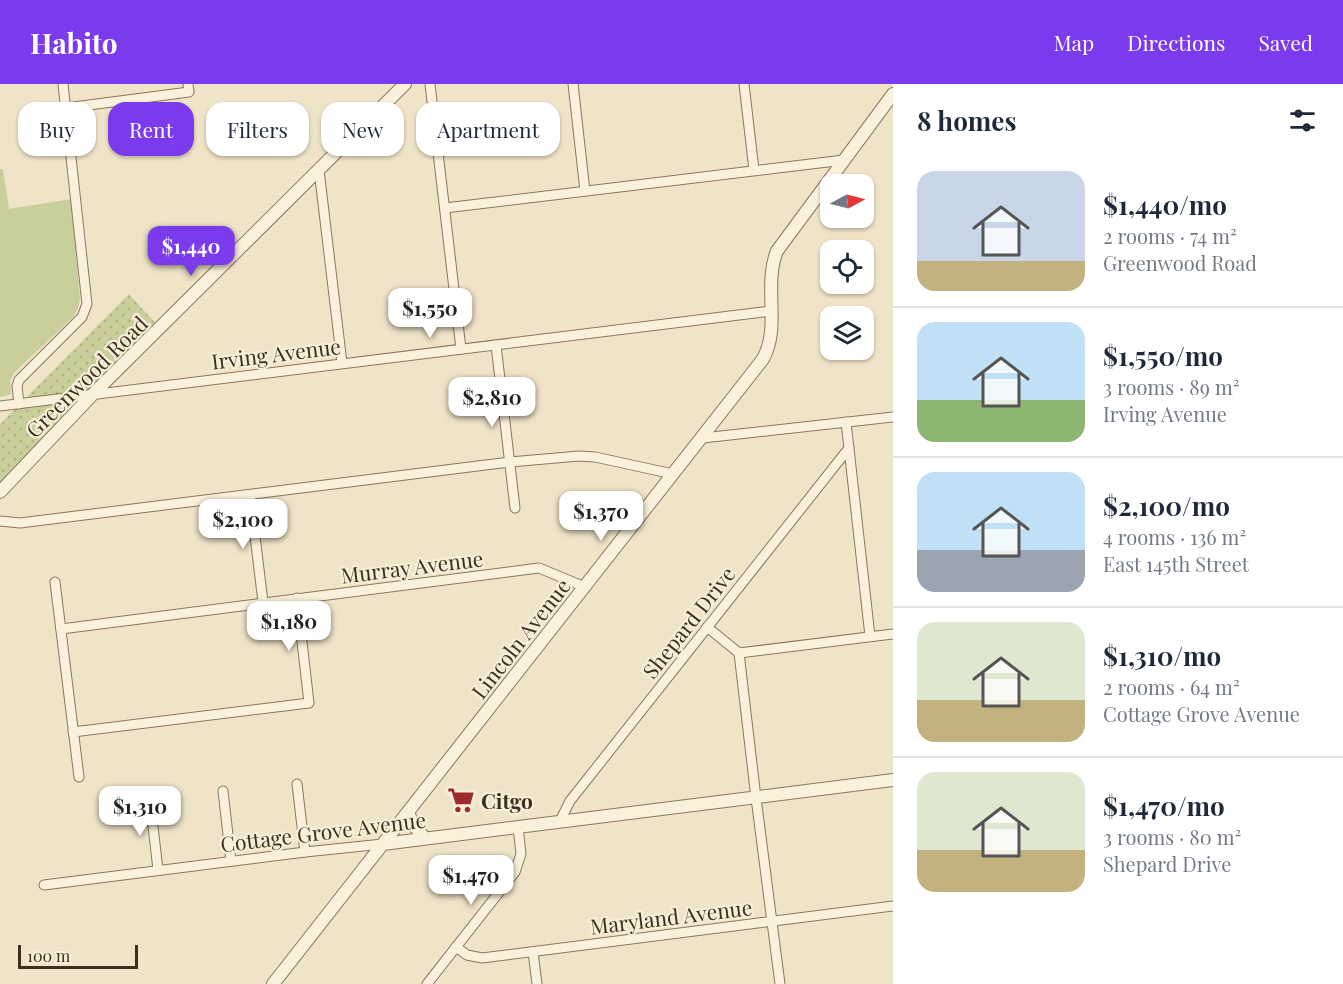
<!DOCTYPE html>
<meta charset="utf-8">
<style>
body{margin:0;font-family:"Playfair Display",serif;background:#f6f6f7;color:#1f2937;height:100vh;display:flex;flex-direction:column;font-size:22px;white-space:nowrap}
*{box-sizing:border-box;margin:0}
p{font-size:20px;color:#747a83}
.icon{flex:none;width:33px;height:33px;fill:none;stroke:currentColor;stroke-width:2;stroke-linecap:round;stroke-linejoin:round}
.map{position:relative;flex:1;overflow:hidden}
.side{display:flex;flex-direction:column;background:#fff;width:450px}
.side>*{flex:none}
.top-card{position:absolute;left:18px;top:18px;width:570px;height:54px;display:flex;gap:12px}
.needle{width:39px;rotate:83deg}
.tools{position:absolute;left:820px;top:90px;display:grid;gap:12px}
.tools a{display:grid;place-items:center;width:54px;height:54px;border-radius:12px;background:#fff;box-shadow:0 2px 4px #0004;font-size:30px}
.scale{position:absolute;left:18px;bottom:15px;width:120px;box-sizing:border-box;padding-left:6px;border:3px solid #3d2e20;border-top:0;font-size:16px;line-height:21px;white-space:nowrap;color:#3d2e20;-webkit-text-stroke:4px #f7eed8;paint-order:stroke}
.price{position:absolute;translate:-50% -51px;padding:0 14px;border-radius:12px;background:#fff;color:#222;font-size:20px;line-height:39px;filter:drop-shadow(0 2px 3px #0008)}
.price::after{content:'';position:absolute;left:50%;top:36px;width:18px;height:14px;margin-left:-9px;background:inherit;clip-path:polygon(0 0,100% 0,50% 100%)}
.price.selected{background:#7c3aed;color:#fff}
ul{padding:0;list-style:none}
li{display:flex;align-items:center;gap:18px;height:150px;padding:0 24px}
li+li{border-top:2px solid #e0e1e3}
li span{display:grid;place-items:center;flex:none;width:168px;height:120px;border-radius:18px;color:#555}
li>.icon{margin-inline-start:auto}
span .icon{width:72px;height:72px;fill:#fffc;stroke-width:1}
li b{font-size:26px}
h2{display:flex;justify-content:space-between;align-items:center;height:72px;padding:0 24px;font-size:26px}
.tag{padding:0 21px;border-radius:18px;background:#fff;box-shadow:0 2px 4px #0004;font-size:21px;line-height:54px}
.tag.selected{background:#7c3aed;color:#fff}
header{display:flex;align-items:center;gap:36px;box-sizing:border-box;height:84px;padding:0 30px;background:#7c3aed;color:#fff}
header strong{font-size:28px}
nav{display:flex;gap:33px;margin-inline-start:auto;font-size:21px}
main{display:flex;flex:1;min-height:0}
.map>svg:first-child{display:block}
.grass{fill:url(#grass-dots)}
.green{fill:#c9cf9b}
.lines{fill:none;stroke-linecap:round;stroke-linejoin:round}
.minor-casing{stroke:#8d765c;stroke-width:11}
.tertiary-casing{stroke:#8d765c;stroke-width:14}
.minor{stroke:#faf1dc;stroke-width:9}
.tertiary{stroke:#faf1dc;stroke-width:12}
.labels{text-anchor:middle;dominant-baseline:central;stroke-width:4.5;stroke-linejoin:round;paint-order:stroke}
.street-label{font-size:21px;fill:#3d2e20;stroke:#f7eed8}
.poi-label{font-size:21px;font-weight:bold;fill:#3d2e20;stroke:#f7eed8;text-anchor:start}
</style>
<header>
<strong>Habito</strong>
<nav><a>Map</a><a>Directions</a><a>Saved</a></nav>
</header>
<main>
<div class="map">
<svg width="893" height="900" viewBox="0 0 893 900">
<defs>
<pattern id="grass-dots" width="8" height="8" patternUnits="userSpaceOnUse" patternTransform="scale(1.5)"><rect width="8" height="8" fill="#c9cf9b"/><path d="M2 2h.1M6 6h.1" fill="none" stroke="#aeb285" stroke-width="1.8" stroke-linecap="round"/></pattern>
</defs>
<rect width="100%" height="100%" fill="#f0e4c8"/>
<!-- grass -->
<path class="grass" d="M129,210L160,244L0,406V340Z"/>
<!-- green -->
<path class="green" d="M0,85H3L9,125L71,115L80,215L78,224L73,233L14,289L10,297L11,310L0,313Z"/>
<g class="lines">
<defs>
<g id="minor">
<path d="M430,0L461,265"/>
<path d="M573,0L585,107"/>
<path d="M744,0L754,86"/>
<path d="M66,24L189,8L188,0"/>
<path d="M319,86L342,279"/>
<path d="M445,124L844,76"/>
<path d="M496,261L515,424"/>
<path d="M19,320L17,302L19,296L82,233L87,220L63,0"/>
<path d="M0,322L771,227"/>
<path d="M846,338L870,552"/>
<path d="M703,354L893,333"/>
<path d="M250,411L263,518"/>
<path d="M0,437L20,439L510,378L579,372L595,373L673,390"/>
<path d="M55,498L79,693"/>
<path d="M707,543L739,569L893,550"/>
<path d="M61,545L539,484L585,503"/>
<path d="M739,569L756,714L780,900"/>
<path d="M73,648L309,619L297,514"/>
<path d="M297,700L305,768"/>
<path d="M223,707L231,777"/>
<path d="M150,716L158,786"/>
<path d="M560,737L570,717L849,364"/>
<path d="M44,801L305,768L383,760"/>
<path d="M456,863L467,871L482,874L893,822"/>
<path d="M533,868L537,900"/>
<path d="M427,900L515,788L521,770L518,743"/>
</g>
<g id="tertiary">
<path d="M0,408L93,310L405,0"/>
<path d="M408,728L413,741L425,754"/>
<path d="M383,760L893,696"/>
<path d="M273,900L763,275C781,243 763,201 777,167L893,10"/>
</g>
</defs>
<!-- minor casing -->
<use href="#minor" class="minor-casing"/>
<!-- tertiary casing -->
<use href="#tertiary" class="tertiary-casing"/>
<!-- minor -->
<use href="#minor" class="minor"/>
<!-- tertiary -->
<use href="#tertiary" class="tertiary"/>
</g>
<!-- icons -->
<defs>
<symbol id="supermarket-bare" viewBox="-9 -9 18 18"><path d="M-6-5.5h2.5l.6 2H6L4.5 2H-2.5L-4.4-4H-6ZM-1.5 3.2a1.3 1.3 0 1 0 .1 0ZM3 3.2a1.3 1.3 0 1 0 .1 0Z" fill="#9e2a2b" stroke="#f7eed8" stroke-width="2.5" paint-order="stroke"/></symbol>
</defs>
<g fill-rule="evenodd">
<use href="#supermarket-bare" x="442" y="697" width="38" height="38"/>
</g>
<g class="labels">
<!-- street labels -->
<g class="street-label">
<text transform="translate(276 269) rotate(-7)">Irving Avenue</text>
<text transform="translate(86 292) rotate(-45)">Greenwood Road</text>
<text transform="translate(412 482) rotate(-7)">Murray Avenue</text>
<text transform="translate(688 538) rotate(-52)">Shepard Drive</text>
<text transform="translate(520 554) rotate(-52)">Lincoln Avenue</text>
<text transform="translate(323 747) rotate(-7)">Cottage Grove Avenue</text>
<text transform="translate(671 832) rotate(-7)">Maryland Avenue</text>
</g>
<!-- poi labels -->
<g class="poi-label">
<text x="481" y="716">Citgo</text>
</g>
</g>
</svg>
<div class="tools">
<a><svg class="needle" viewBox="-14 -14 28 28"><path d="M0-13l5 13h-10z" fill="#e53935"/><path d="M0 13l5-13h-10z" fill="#747a83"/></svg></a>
<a><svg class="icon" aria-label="locate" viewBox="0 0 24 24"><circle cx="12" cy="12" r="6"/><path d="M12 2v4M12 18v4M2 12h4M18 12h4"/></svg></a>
<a><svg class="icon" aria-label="layers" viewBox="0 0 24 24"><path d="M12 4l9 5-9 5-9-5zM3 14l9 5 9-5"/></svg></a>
</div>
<div class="scale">100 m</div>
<b class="price selected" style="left:191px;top:193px">$1,440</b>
<b class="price" style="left:430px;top:255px">$1,550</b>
<b class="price" style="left:492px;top:344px">$2,810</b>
<b class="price" style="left:601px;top:458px">$1,370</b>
<b class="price" style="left:243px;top:466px">$2,100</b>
<b class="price" style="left:289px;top:568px">$1,180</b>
<b class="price" style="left:140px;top:753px">$1,310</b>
<b class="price" style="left:471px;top:822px">$1,470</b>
<div class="top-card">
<a class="tag">Buy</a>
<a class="tag selected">Rent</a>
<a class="tag">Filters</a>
<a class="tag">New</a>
<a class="tag">Apartment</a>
</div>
</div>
<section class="side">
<h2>8 homes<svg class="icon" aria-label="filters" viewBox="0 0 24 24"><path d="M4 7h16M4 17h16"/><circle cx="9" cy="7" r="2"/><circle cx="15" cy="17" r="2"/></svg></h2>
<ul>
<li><span style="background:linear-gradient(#c9d6e8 75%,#c2b280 0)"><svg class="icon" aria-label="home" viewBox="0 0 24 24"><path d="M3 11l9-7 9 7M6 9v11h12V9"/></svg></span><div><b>$1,440/mo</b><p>2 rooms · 74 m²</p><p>Greenwood Road</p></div></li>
<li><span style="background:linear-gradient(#bfe0f5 65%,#8fb573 0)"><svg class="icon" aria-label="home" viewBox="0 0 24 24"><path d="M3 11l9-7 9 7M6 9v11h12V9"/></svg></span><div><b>$1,550/mo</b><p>3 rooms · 89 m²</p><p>Irving Avenue</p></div></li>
<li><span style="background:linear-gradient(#bfe0f5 65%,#9aa5b1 0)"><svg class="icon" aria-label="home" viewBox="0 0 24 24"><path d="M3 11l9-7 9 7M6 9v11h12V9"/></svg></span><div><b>$2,100/mo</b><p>4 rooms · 136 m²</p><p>East 145th Street</p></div></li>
<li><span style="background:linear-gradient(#dfe7d0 65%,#c2b280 0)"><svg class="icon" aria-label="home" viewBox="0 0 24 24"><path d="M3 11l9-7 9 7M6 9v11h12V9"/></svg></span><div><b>$1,310/mo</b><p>2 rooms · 64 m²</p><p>Cottage Grove Avenue</p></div></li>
<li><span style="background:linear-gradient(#dfe7d0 65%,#c2b280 0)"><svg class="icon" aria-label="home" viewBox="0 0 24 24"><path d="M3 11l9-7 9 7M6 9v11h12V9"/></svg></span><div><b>$1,470/mo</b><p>3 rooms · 80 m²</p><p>Shepard Drive</p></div></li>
</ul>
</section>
</main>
